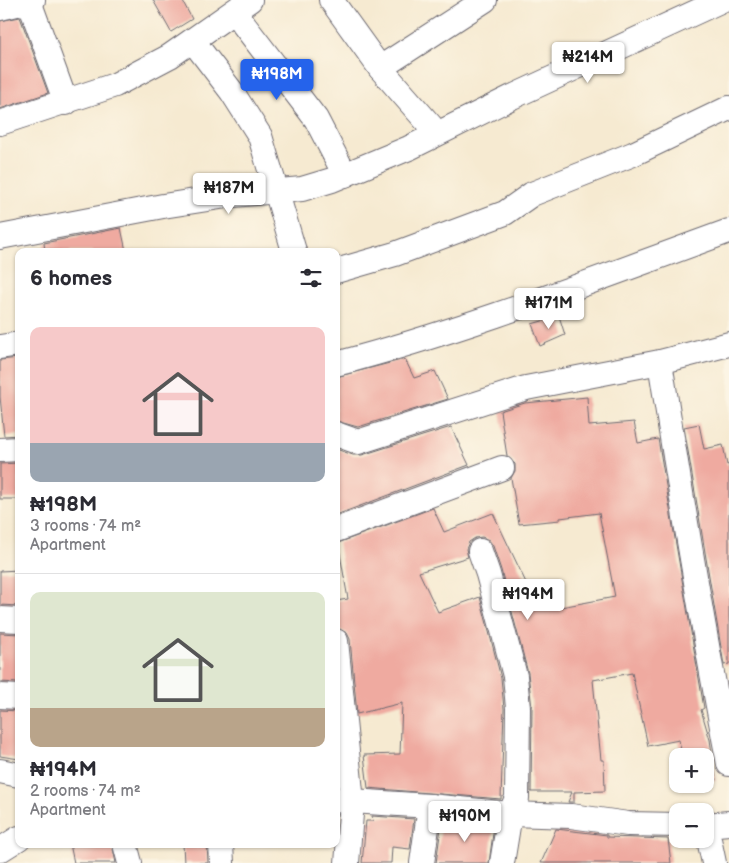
<!DOCTYPE html>
<meta charset="utf-8">
<style>
body{margin:0;font-family:"Balsamiq Sans",sans-serif;background:#f7f7f7;color:#2b2b33;height:100vh;display:flex;flex-direction:column;font-size:19px;white-space:nowrap}
*{box-sizing:border-box;margin:0}
p{font-size:16px;color:#7c7c81}
.icon{flex:none;width:28px;height:28px;fill:none;stroke:currentColor;stroke-width:2;stroke-linecap:round;stroke-linejoin:round}
.map{position:relative;flex:1;overflow:hidden}
.sheet{position:absolute;left:15px;top:248px;width:325px;height:600px;display:flex;flex-direction:column;background:#fff;border-radius:10px;box-shadow:0 1px 4px #0004}
.sheet>*{flex:none}
.tools{position:absolute;left:669px;top:748px;display:grid;gap:10px}
.tools a{display:grid;place-items:center;width:45px;height:45px;border-radius:10px;background:#fff;box-shadow:0 1px 4px #0004;font-size:25px}
.price{position:absolute;translate:-50% -42px;padding:0 11px;border-radius:5px;background:#fff;color:#222;font-size:16px;line-height:32px;filter:drop-shadow(0 1px 2px #0008)}
.price::after{content:'';position:absolute;left:50%;top:30px;width:15px;height:11px;margin-left:-8px;background:inherit;clip-path:polygon(0 0,100% 0,50% 100%)}
.price.current{background:#2563eb;color:#fff}
ul{padding:0;list-style:none}
li{display:grid;align-content:center;gap:10px;height:265px;padding:0 15px}
li+li{border-top:1px solid #e1e1e2}
li span{display:grid;place-items:center;height:155px;border-radius:10px;color:#555}
li>.icon{margin-inline-start:auto}
span .icon{width:90px;height:90px;fill:#fffc;stroke-width:1}
li b{font-size:21px}
h2{display:flex;justify-content:space-between;align-items:center;height:60px;padding:0 15px;font-size:21px}
.map>svg:first-child{display:block}
.building{fill:#efaaa0}
.lines{fill:none;stroke-linecap:round;stroke-linejoin:round}
.street-casing{stroke:#6c6870;stroke-width:26}
.street{stroke:#fff;stroke-width:24}
</style>
<div class="map">
<svg width="729" height="863" viewBox="0 0 729 863">
<rect width="100%" height="100%" fill="#fcf5e5"/>
<filter id="ink" filterUnits="userSpaceOnUse"><feTurbulence type="fractalNoise" baseFrequency=".02" numOctaves="2"/><feDisplacementMap in="SourceGraphic" scale="10" xChannelSelector="R" yChannelSelector="G"/><feConvolveMatrix kernelMatrix="1 2 1 2 8 2 1 2 1" color-interpolation-filters="sRGB"/></filter>
<filter id="wash" filterUnits="userSpaceOnUse"><feTurbulence type="fractalNoise" baseFrequency=".0096" numOctaves="4" result="noise"/><feDisplacementMap in="SourceGraphic" scale="20" xChannelSelector="R" yChannelSelector="G"/><feGaussianBlur stdDeviation="1.12" result="paint"/><feColorMatrix in="noise" values="0 0 0 0 0 0 0 0 0 0 0 0 0 0 0 0 0 1.4 0 .05"/><feComposite in="paint" operator="in"/></filter>
<g filter="url(#wash)">
<rect width="100%" height="100%" fill="#f6ead1"/>
<g id="blocks">
<!-- building -->
<g class="building">
<path d="M153,0H182L192,19L171,32Z"/>
<path d="M20,17L48,93L0,109V21Z"/>
<path d="M121,228L126,251H45L44,243Z"/>
<path d="M559,316L565,335L540,346L532,324Z"/>
<path d="M19,358V435L4,436L0,397V360Z"/>
<path d="M405,359L414,378L435,371L448,399L358,427L336,421V377Z"/>
<path d="M587,397L589,426L634,422L638,443L658,439L704,708L701,710L710,740L716,781L705,783V756H682L679,740L648,746L632,673L593,680L601,760H604L605,791L574,792V802H568L572,792H531L532,708L528,673L501,570L493,546L489,540L482,537L475,538L469,542L466,549L468,557L419,572L438,612L480,597L501,678L504,709L501,799L368,788L364,755L400,754L402,703L357,714L350,639L347,633L336,628V601L348,599L338,543L433,508L444,532L493,513L529,589L544,585L550,609L615,597L599,513L560,518V520L519,524L511,478L515,471V464L507,456L500,411L525,403Z"/>
<path d="M699,424L704,449L723,445L727,465L729,464V664L724,665L684,427Z"/>
<path d="M451,427L469,465L336,515V449L353,455H362Z"/>
<path d="M19,463V499H0V464Z"/>
<path d="M19,570V606L0,605V571Z"/>
<path d="M0,633L19,634V683L0,682Z"/>
<path d="M0,710L19,711V759L0,756Z"/>
<path d="M372,816L414,819L410,849L392,847L391,863H362L366,821H373Z"/>
<path d="M442,821L494,826L489,863H436Z"/>
<path d="M556,829L607,835V837L668,839L671,863H541Z"/>
<path d="M70,844H112L116,863H74Z"/>
<path d="M183,844H207L208,863H184Z"/>
</g>
</g>
</g>
<g filter="url(#ink)">
<use href="#blocks" fill-opacity="0" stroke="#6c6870" stroke-width="1"/>
<g class="lines">
<defs>
<g id="street">
<path d="M331,0L380,68L437,133"/>
<path d="M29,1L66,103"/>
<path d="M0,8L33,0"/>
<path d="M234,12L316,119L345,175"/>
<path d="M193,41L232,92L260,136L294,251"/>
<path d="M380,68L485,0"/>
<path d="M0,123L115,85L170,56L250,0"/>
<path d="M0,237L163,206L233,195L302,189L332,180L409,148L512,97L722,0"/>
<path d="M336,271L395,254L505,213L532,194L633,154L729,108"/>
<path d="M0,347L19,344"/>
<path d="M660,362C681,496 703,630 729,764"/>
<path d="M336,364C470,329 599,278 729,231"/>
<path d="M336,434L358,442L526,388L660,362L729,344"/>
<path d="M0,450L19,449"/>
<path d="M336,530L502,468"/>
<path d="M480,551L488,574L515,676L518,708L517,798L510,814L502,863"/>
<path d="M0,619L19,620"/>
<path d="M336,641L352,802L347,863"/>
<path d="M0,696L19,697"/>
<path d="M0,771L19,775"/>
<path d="M336,800L430,806L510,814L571,816L628,824L678,825"/>
<path d="M705,825L729,823"/>
<path d="M706,825L714,863"/>
<path d="M125,844L130,863"/>
<path d="M221,844L222,863"/>
<path d="M0,850L19,838"/>
<path d="M422,863L430,806"/>
</g>
</defs>
<!-- street casing -->
<use href="#street" class="street-casing"/>
<!-- street -->
<use href="#street" class="street"/>
</g>
</g>
</svg>
<div class="tools">
<a>+</a>
<a>−</a>
</div>
<b class="price" style="left:588px;top:84px">₦214M</b>
<b class="price current" style="left:277px;top:101px">₦198M</b>
<b class="price" style="left:229px;top:215px">₦187M</b>
<b class="price" style="left:549px;top:330px">₦171M</b>
<b class="price" style="left:528px;top:621px">₦194M</b>
<b class="price" style="left:465px;top:843px">₦190M</b>
<section class="sheet">
<h2>6 homes<svg class="icon" aria-label="filters" viewBox="0 0 24 24"><path d="M4 7h16M4 17h16"/><circle cx="9" cy="7" r="2"/><circle cx="15" cy="17" r="2"/></svg></h2>
<ul>
<li><span style="background:linear-gradient(#f6c9c9 75%,#9aa5b1 0)"><svg class="icon" aria-label="home" viewBox="0 0 24 24"><path d="M3 11l9-7 9 7M6 9v11h12V9"/></svg></span><div><b>₦198M</b><p>3 rooms · 74 m²</p><p>Apartment</p></div></li>
<li><span style="background:linear-gradient(#dfe7d0 75%,#b9a48a 0)"><svg class="icon" aria-label="home" viewBox="0 0 24 24"><path d="M3 11l9-7 9 7M6 9v11h12V9"/></svg></span><div><b>₦194M</b><p>2 rooms · 74 m²</p><p>Apartment</p></div></li>
</ul>
</section>
</div>
